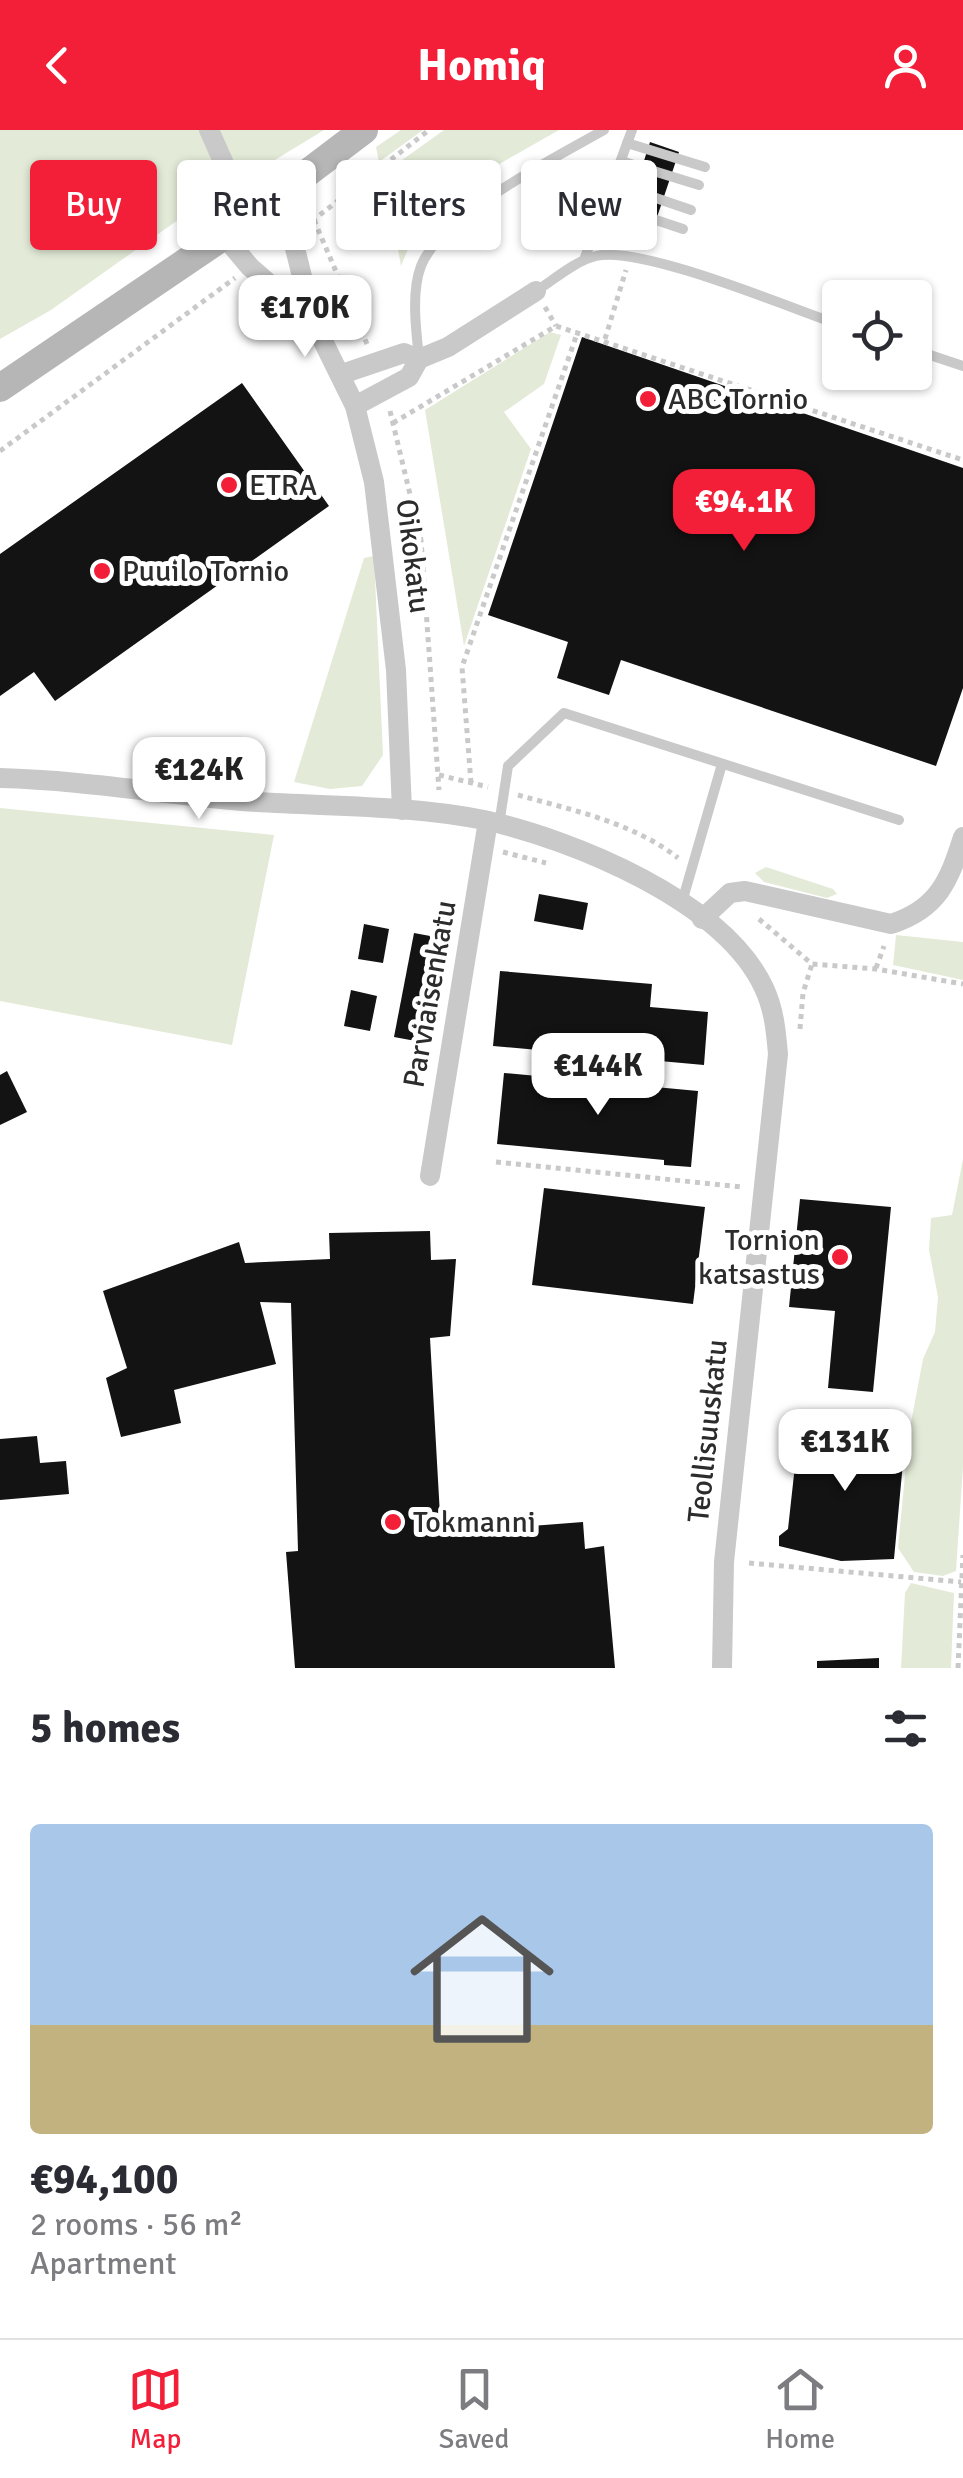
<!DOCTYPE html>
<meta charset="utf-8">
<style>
body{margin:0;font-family:Signika,sans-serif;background:#f2f2f3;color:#2b2b33;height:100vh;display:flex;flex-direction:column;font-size:38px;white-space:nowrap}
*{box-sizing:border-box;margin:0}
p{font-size:32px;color:#7c7c81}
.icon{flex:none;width:55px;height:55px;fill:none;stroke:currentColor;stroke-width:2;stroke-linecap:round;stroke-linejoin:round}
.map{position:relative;height:1538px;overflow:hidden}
.side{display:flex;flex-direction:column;background:#fff;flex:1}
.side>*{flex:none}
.top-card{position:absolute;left:30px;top:30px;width:905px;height:90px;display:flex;gap:20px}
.controls{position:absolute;left:822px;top:150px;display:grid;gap:20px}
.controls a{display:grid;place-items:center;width:110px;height:110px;border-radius:10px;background:#fff;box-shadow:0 2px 8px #0004;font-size:50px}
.price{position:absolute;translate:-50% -85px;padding:0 22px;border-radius:20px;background:#fff;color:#222;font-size:32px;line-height:65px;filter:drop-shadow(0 2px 5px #0008)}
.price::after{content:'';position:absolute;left:50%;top:60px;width:30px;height:22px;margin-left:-15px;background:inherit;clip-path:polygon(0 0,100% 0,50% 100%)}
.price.current{background:#f31e37;color:#fff}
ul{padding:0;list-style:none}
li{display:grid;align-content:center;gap:20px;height:530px;padding:0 30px}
li span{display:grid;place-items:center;height:310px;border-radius:10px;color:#555}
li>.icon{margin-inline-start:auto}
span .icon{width:180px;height:180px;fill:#fffc;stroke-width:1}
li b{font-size:42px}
h2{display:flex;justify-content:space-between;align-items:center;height:120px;padding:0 30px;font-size:42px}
.tag{padding:0 35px;border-radius:10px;background:#fff;box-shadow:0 2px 8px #0004;font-size:35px;line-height:90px}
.tag.current{background:#f31e37;color:#fff}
header{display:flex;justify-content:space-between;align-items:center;height:130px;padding:0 30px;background:#f31e37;color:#fff;font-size:45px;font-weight:700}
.tabs{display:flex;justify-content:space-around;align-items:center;height:140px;border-top:2px solid #e1e1e2;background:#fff;font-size:28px;color:#7c7c81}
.tabs a{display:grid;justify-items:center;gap:5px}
.tabs .current{color:#f31e37}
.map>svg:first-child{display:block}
.green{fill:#e3ebd8}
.building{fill:#131313}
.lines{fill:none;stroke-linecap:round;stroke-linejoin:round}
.path{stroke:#c9c9c9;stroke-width:5;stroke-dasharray:5 5;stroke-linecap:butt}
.lane{stroke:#c9c9c9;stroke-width:10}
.street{stroke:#c9c9c9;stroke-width:20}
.secondary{stroke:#b6b6b6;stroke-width:28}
.poi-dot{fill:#f31e37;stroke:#fff;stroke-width:4}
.labels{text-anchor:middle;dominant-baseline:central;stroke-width:10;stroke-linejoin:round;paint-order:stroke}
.poi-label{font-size:30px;fill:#2c2c2c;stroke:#fff;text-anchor:start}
.street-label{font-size:30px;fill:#2c2c2c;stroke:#fff}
</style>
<header><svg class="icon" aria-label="back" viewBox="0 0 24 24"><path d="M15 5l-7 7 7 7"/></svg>Homiq<svg class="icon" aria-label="person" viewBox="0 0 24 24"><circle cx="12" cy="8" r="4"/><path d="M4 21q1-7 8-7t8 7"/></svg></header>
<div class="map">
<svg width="963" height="1538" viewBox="0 0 963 1538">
<rect width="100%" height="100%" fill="#fff"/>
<!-- green -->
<g class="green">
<path d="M0,0H324L185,85L51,180L0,209Z"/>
<path d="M401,0H423L379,32L376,17Z"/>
<path d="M444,0H559L501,33L420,90L401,136L384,43Z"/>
<path d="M550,202L561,205L544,254L504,282L531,319L464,516L425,280Z"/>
<path d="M374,426L383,625L362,656L330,659L294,652L364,428Z"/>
<path d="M0,678L274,705L232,915L0,871Z"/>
<path d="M766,737L833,759L837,764L827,768L764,752L755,743Z"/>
<path d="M896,805L963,812V850L893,835Z"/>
<path d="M963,1029V1337L956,1441L943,1446L914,1442L898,1418L909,1303L923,1229L935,1202L938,1167L929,1120L931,1088L952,1085Z"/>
<path d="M911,1453L954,1463L951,1538H901L905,1463Z"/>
</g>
<!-- building -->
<g class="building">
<path d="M650,12L679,22L654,96L626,87Z"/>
<path d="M582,207L963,338V558L936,636L621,530L609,565L557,548L568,512L488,485Z"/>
<path d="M242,253L329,376L55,571L34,542L0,566V424Z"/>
<path d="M539,764L588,773L583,800L534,791Z"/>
<path d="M364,794L389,799L383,833L358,829Z"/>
<path d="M414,803L441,808L421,912L394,907Z"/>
<path d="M500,841L652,854L650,877L708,882L704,935L493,916Z"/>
<path d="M351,860L377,866L370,901L344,896Z"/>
<path d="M7,941L27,982L0,995V945Z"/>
<path d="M504,943L698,961L691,1037L664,1035V1030L497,1014Z"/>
<path d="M544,1058L705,1077L693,1174L532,1155Z"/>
<path d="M800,1069L891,1077L873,1262L828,1258L835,1181L789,1177Z"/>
<path d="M430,1101L431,1130L456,1129L450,1206L430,1208L441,1403L583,1392L585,1419L604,1416L615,1538H295L286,1422L298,1421L291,1173L260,1172L276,1234L174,1260L181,1293L121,1307L106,1248L127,1238L103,1161L239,1112L245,1133L330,1129L329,1103Z"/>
<path d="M800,1290L864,1296L863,1306L905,1311L894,1429L841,1431L779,1416V1406L788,1399Z"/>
<path d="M37,1306L40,1333L66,1331L69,1364L0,1370V1309Z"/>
<path d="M879,1528V1538H817V1531Z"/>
</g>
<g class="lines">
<!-- path -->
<g class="path">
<path d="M314,90L367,214"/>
<path d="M312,91L429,0"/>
<path d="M545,177L556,196"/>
<path d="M605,209L626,140"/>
<path d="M390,281L421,410L439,660"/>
<path d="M393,293L556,196L963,330"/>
<path d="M0,321L235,148"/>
<path d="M439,645L488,657"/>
<path d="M471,653L462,537L578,201"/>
<path d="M518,665C572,680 634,693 678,728"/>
<path d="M503,722L546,733"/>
<path d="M759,789L812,834L876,839L963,854"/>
<path d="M876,838L884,816"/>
<path d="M800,899L803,863L812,834"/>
<path d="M496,1032L743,1057"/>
<path d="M749,1433L961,1452"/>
<path d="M958,1538L963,1425"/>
</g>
<!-- lane -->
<g class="lane">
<path d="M627,13L705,37"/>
<path d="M621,31L699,55"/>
<path d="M612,53L691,80"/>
<path d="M605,73L683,99"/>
<path d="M584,130L632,0"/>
<path d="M536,161C555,149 575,131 596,126C641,115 790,178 840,195"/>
<path d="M915,220L963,236"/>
<path d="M419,228C416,200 411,162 421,136C441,85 555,28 604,0"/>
<path d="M499,695L508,636L564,583L899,690"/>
<path d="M682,772L722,634"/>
</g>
<!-- street -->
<g class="street">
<path d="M209,0L248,87"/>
<path d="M268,72L292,106L313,191L355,276L374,352L396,540L402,680"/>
<path d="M224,106L250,137L312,191"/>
<path d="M342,244L404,223L419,229"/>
<path d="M355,276L409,247L419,229L448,217L536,161"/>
<path d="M0,648C81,650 162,664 242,671C322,677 405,674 484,690C572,709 724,771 764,858C774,879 776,901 778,924L724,1432L722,1538"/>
<path d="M702,789L730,763L745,761L891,794C938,779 949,751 963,707"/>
<path d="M430,1046L488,691"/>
</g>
<!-- secondary -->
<path class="secondary" d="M0,258L224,106L364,0"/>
</g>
<!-- markers -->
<g class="poi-dot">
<circle cx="648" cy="269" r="10"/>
<circle cx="229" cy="355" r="10"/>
<circle cx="102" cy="441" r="10"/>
<circle cx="840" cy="1127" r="10"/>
<circle cx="393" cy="1392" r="10"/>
</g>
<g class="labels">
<!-- poi labels -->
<g class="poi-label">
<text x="668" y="269">ABC Tornio</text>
<text x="249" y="355">ETRA</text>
<text x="122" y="441">Puuilo Tornio</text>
<text x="820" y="1110" text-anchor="end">Tornion<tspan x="820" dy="34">katsastus</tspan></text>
<text x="413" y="1392">Tokmanni</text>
</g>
<!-- street labels -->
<g class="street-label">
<text transform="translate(413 426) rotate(83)">Oikokatu</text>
<text transform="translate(430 864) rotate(-80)">Parviaisenkatu</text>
<text transform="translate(708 1301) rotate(-84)">Teollisuuskatu</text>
</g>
</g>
</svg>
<div class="controls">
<a><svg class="icon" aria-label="locate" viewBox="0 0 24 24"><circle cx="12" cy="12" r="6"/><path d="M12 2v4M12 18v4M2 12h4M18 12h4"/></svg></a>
</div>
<b class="price" style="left:305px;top:230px">€170K</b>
<b class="price current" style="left:744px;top:424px">€94.1K</b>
<b class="price" style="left:199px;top:692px">€124K</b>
<b class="price" style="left:598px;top:988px">€144K</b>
<b class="price" style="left:845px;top:1364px">€131K</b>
<div class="top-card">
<a class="tag current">Buy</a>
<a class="tag">Rent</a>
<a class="tag">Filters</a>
<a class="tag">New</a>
</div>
</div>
<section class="side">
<h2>5 homes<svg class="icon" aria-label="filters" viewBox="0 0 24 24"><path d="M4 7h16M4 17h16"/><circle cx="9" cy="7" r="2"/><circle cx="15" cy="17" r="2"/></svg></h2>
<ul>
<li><span style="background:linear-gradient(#a9c7e8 65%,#c2b280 0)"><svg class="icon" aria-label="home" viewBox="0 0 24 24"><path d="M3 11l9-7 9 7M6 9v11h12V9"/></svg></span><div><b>€94,100</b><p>2 rooms · 56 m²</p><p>Apartment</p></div></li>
</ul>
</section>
<nav class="tabs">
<a class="current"><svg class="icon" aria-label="map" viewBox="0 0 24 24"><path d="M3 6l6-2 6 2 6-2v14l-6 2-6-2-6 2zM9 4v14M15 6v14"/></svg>Map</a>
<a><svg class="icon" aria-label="saved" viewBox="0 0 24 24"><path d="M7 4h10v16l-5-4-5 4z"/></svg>Saved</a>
<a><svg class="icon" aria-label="home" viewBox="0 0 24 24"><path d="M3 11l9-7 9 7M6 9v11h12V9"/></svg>Home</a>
</nav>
